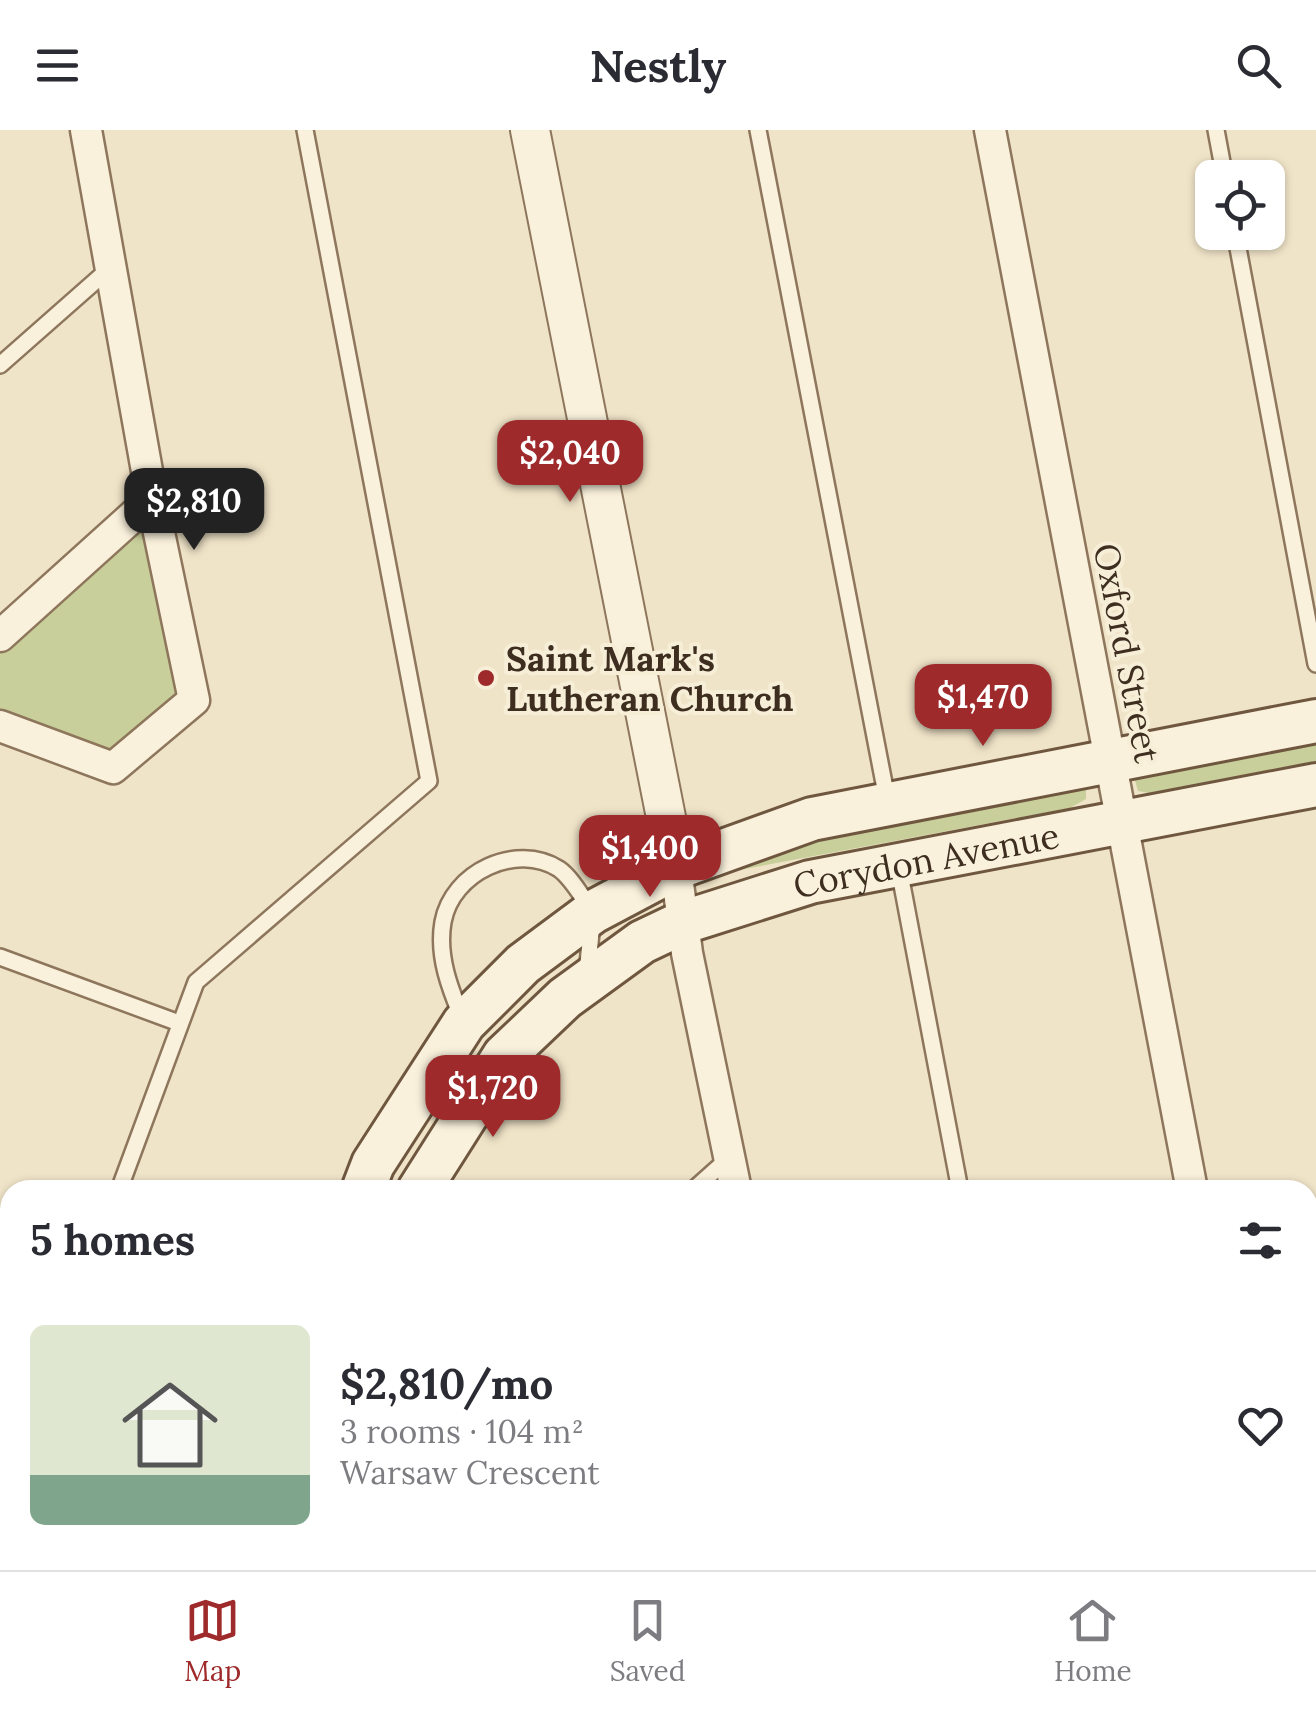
<!DOCTYPE html>
<meta charset="utf-8">
<style>
body{margin:0;font-family:Lora,serif;background:#f2f2f3;color:#2b2b33;height:100vh;display:flex;flex-direction:column;font-size:38px;white-space:nowrap}
*{box-sizing:border-box;margin:0}
p{font-size:32px;color:#7c7c81}
.icon{flex:none;width:55px;height:55px;fill:none;stroke:currentColor;stroke-width:2;stroke-linecap:round;stroke-linejoin:round}
.map{position:relative;flex:1;overflow:hidden}
.panel{position:absolute;left:0px;top:1050px;width:1318px;height:390px;display:flex;flex-direction:column;background:#fff;border-radius:30px 30px 0 0;box-shadow:0 2px 8px #0004}
.panel>*{flex:none}
.tools{position:absolute;left:1195px;top:30px;display:grid;gap:20px}
.tools a{display:grid;place-items:center;width:90px;height:90px;border-radius:15px;background:#fff;box-shadow:0 2px 8px #0004;font-size:50px}
.price{position:absolute;translate:-50% -85px;padding:0 22px;border-radius:20px;background:#9e2a2b;color:#fff;font-size:32px;line-height:65px;filter:drop-shadow(0 2px 5px #0008)}
.price::after{content:'';position:absolute;left:50%;top:60px;width:30px;height:22px;margin-left:-15px;background:inherit;clip-path:polygon(0 0,100% 0,50% 100%)}
.price.selected{background:#222;color:#fff}
ul{padding:0;list-style:none}
li{display:flex;align-items:center;gap:30px;height:250px;padding:0 30px}
li span{display:grid;place-items:center;flex:none;width:280px;height:200px;border-radius:15px;color:#555}
li>.icon{margin-inline-start:auto}
span .icon{width:120px;height:120px;fill:#fffc;stroke-width:1}
li b{font-size:42px}
h2{display:flex;justify-content:space-between;align-items:center;height:120px;padding:0 30px;font-size:42px}
header{display:flex;justify-content:space-between;align-items:center;height:130px;padding:0 30px;background:#fff;font-size:45px;font-weight:700}
.tab-bar{display:flex;justify-content:space-around;align-items:center;height:140px;border-top:2px solid #e1e1e2;background:#fff;font-size:28px;color:#7c7c81}
.tab-bar a{display:grid;justify-items:center;gap:5px}
.tab-bar .selected{color:#9e2a2b}
.map>svg:first-child{display:block}
.green{fill:#c9cf9b}
.lines{fill:none;stroke-linecap:round;stroke-linejoin:round}
.service-casing{stroke:#8d765c;stroke-width:20}
.minor-casing{stroke:#8d765c;stroke-width:35}
.tertiary-casing{stroke:#8d765c;stroke-width:42}
.secondary-casing{stroke:#6f573f;stroke-width:48}
.service{stroke:#faf1dc;stroke-width:15}
.minor{stroke:#faf1dc;stroke-width:30}
.tertiary{stroke:#faf1dc;stroke-width:38}
.secondary{stroke:#faf1dc;stroke-width:42}
.poi-dot{fill:#9e2a2b;stroke:#f7eed8;stroke-width:4}
.labels{text-anchor:middle;dominant-baseline:central;stroke-width:8;stroke-linejoin:round;paint-order:stroke}
.street-label{font-size:35px;fill:#3d2e20;stroke:#f7eed8}
.poi-label{font-size:35px;font-weight:bold;fill:#3d2e20;stroke:#f7eed8;text-anchor:start}
</style>
<header><svg class="icon" aria-label="menu" viewBox="0 0 24 24"><path d="M4 6h16M4 12h16M4 18h16"/></svg>Nestly<svg class="icon" aria-label="search" viewBox="0 0 24 24"><circle cx="10" cy="10" r="6"/><path d="M15 15l6 6"/></svg></header>
<div class="map">
<svg width="1316" height="1440" viewBox="0 0 1316 1440">
<rect width="100%" height="100%" fill="#f0e4c8"/>
<!-- green -->
<g class="green">
<path d="M152,369L194,570L113,638L0,596V506Z"/>
<path d="M1316,605V631L1149,663L1138,661L1134,647Z"/>
<path d="M1081,655L1086,659V669L1070,678L729,742L727,736L778,717Z"/>
<path d="M492,1430H608L610,1440H488Z"/>
</g>
<g class="lines">
<defs>
<g id="service">
<path d="M758,0L888,674"/>
<path d="M1216,0L1225,48"/>
<path d="M1235,102L1316,534"/>
<path d="M0,235L109,139"/>
<path d="M899,739L960,1060"/>
<path d="M0,827L179,893"/>
<path d="M463,890C450,859 437,826 443,792C452,742 516,712 559,739C572,748 583,769 593,782L587,844"/>
<path d="M119,1060L196,852L429,651L305,0"/>
<path d="M693,1060L730,1027"/>
<path d="M0,1389L10,1361"/>
<path d="M608,1430L610,1440"/>
<path d="M1029,1430L1031,1440"/>
<path d="M488,1440L492,1430"/>
</g>
<g id="minor">
<path d="M990,0L1192,1060"/>
<path d="M0,506L152,369"/>
<path d="M0,596L113,638L194,570L152,369L86,0"/>
<path d="M676,738L687,823L736,1060"/>
<path d="M805,1430L807,1440"/>
<path d="M1262,1430L1264,1440"/>
</g>
<path id="tertiary" d="M530,0L676,738"/>
<g id="secondary">
<path d="M363,1060L373,1034L464,893L523,834L593,782L676,738L812,689L1316,591"/>
<path id="s1" d="M419,1060L504,926L565,868L642,812L684,792L810,752L1316,655"/>
<path d="M226,1440L230,1430"/>
</g>
</defs>
<!-- service casing -->
<use href="#service" class="service-casing"/>
<!-- minor casing -->
<use href="#minor" class="minor-casing"/>
<!-- tertiary casing -->
<use href="#tertiary" class="tertiary-casing"/>
<!-- secondary casing -->
<use href="#secondary" class="secondary-casing"/>
<!-- service -->
<use href="#service" class="service"/>
<!-- minor -->
<use href="#minor" class="minor"/>
<!-- tertiary -->
<use href="#tertiary" class="tertiary"/>
<!-- secondary -->
<use href="#secondary" class="secondary"/>
</g>
<!-- markers -->
<circle class="poi-dot" cx="486" cy="548" r="10"/>
<g class="labels">
<!-- street labels -->
<g class="street-label">
<text transform="translate(1127 523) rotate(79)">Oxford Street</text>
<text stroke="none"><textPath href="#s1" startOffset="635">Corydon Avenue</textPath></text>
</g>
<!-- poi labels -->
<g class="poi-label">
<text x="506" y="528">Saint Mark's<tspan x="506" dy="40">Lutheran Church</tspan></text>
</g>
</g>
</svg>
<div class="tools">
<a><svg class="icon" aria-label="locate" viewBox="0 0 24 24"><circle cx="12" cy="12" r="6"/><path d="M12 2v4M12 18v4M2 12h4M18 12h4"/></svg></a>
</div>
<b class="price" style="left:570px;top:375px">$2,040</b>
<b class="price selected" style="left:194px;top:423px">$2,810</b>
<b class="price" style="left:983px;top:619px">$1,470</b>
<b class="price" style="left:650px;top:770px">$1,400</b>
<b class="price" style="left:493px;top:1010px">$1,720</b>
<section class="panel">
<h2>5 homes<svg class="icon" aria-label="filters" viewBox="0 0 24 24"><path d="M4 7h16M4 17h16"/><circle cx="9" cy="7" r="2"/><circle cx="15" cy="17" r="2"/></svg></h2>
<ul>
<li><span style="background:linear-gradient(#dfe7d0 75%,#7fa58c 0)"><svg class="icon" aria-label="home" viewBox="0 0 24 24"><path d="M3 11l9-7 9 7M6 9v11h12V9"/></svg></span><div><b>$2,810/mo</b><p>3 rooms · 104 m²</p><p>Warsaw Crescent</p></div><svg class="icon" aria-label="heart" viewBox="0 0 24 24"><path d="M12 20l-8-8c-3-5 5-10 8-4 3-6 11-1 8 4z"/></svg></li>
</ul>
</section>
</div>
<nav class="tab-bar">
<a class="selected"><svg class="icon" aria-label="map" viewBox="0 0 24 24"><path d="M3 6l6-2 6 2 6-2v14l-6 2-6-2-6 2zM9 4v14M15 6v14"/></svg>Map</a>
<a><svg class="icon" aria-label="saved" viewBox="0 0 24 24"><path d="M7 4h10v16l-5-4-5 4z"/></svg>Saved</a>
<a><svg class="icon" aria-label="home" viewBox="0 0 24 24"><path d="M3 11l9-7 9 7M6 9v11h12V9"/></svg>Home</a>
</nav>
